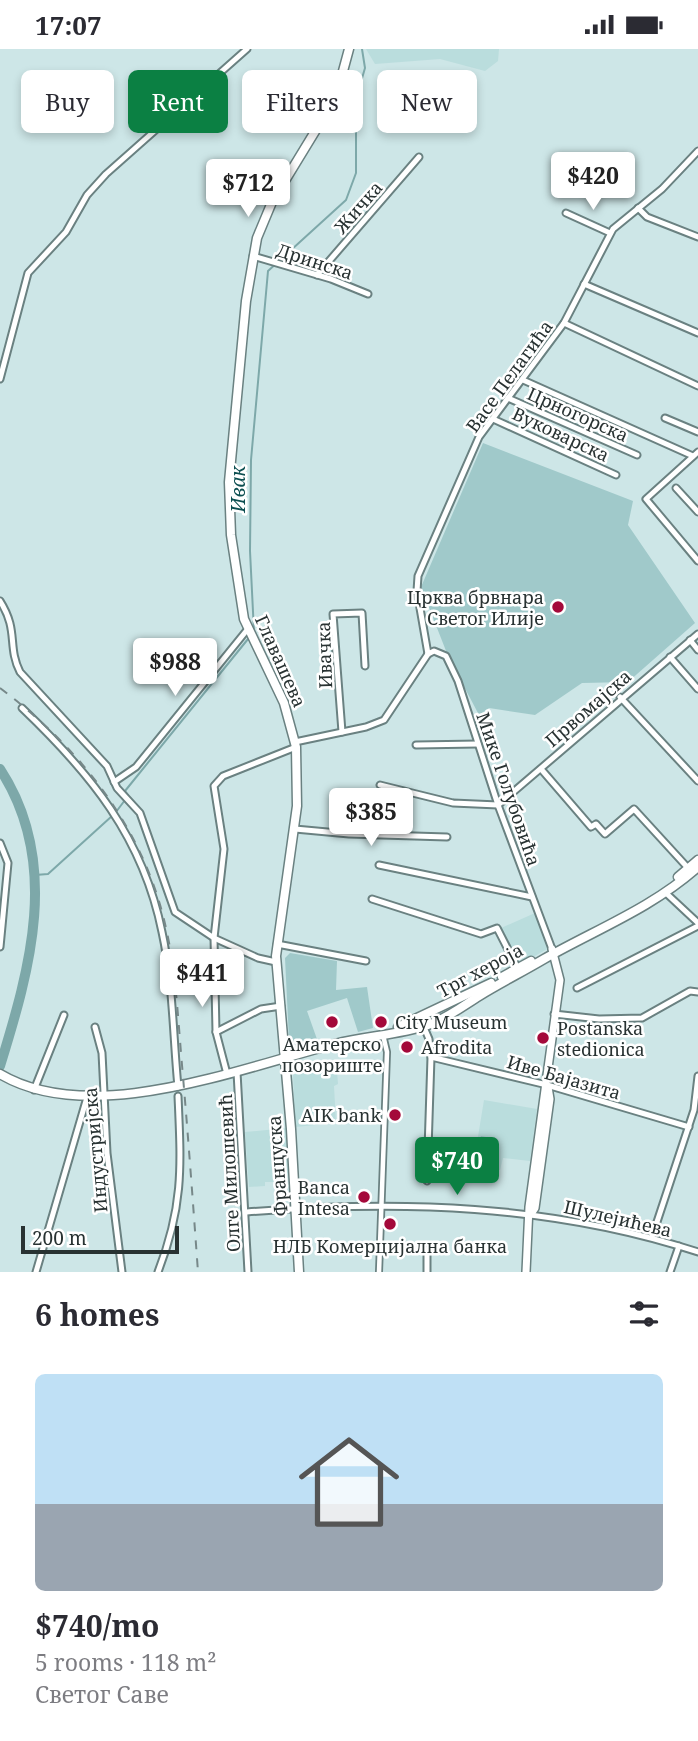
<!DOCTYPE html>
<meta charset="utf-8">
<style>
body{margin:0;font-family:"Noto Serif",serif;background:#f2f2f3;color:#2b2b33;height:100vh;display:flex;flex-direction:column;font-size:26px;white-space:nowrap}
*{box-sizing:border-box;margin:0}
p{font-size:23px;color:#7c7c81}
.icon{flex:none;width:38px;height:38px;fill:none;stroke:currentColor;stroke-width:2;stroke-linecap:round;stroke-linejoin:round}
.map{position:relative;height:1223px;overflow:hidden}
.side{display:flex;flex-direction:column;background:#fff;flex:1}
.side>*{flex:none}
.guide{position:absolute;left:21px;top:21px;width:656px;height:63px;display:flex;gap:14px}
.scale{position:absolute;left:21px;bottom:18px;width:158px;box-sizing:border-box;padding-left:7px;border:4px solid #283232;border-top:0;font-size:19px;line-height:24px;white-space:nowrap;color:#283232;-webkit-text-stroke:5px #fff;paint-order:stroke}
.price{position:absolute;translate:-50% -60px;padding:0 16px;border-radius:7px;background:#fff;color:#222;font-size:23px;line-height:46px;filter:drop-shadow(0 2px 4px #0008)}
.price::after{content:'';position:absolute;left:50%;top:42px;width:21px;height:16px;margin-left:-10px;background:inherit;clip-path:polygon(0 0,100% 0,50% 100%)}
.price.active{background:#0b8043;color:#fff}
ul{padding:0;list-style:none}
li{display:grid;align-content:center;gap:14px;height:371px;padding:0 35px}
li+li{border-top:2px solid #e1e1e2}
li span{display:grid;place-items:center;height:217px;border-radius:10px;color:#555}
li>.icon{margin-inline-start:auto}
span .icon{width:126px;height:126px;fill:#fffc;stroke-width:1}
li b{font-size:30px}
h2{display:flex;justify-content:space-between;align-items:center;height:84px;padding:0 35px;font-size:30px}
.pill{padding:0 24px;border-radius:10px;background:#fff;box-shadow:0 4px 10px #0003;font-size:24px;line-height:63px}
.pill.active{background:#0b8043;color:#fff}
.status{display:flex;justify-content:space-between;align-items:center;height:49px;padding:0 35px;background:#fff;direction:ltr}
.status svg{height:19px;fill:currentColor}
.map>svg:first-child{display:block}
.built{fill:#badddd}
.green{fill:#a0c9ca}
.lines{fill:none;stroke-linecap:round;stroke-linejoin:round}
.stream{stroke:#7da8a9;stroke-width:2}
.river{stroke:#7da8a9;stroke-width:10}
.pedestrian-casing{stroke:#6a8181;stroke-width:8}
.minor-casing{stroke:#6a8181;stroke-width:9}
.tertiary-casing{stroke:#6a8181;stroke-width:10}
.secondary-casing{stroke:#6a8181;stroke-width:11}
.pedestrian{stroke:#fff;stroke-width:4.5}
.minor{stroke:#fff;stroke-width:5}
.tertiary{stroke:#fff;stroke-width:7}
.secondary{stroke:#fff;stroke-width:8}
.rail{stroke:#778889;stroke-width:2;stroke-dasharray:9 9;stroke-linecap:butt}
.poi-dot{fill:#a4093a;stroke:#fff;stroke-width:2.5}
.labels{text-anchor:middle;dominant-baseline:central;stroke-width:5;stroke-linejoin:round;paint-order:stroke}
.street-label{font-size:18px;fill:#283232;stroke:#fff}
.poi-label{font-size:18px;fill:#283232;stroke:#fff;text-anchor:end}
.water-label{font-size:19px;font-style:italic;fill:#0d4f51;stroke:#fff}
</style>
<div class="status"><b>17:07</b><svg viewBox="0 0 49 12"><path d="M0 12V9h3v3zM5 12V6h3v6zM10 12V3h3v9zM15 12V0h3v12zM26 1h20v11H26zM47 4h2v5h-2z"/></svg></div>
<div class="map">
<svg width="698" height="1223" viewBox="0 0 698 1223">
<rect width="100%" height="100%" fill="#cde6e7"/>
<!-- built -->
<g class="built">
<path d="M366,0H499L498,12L485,22L440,10L375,15Z"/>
<path d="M535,864L549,899L519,916L501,879Z"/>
<path d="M337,1022L338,1035L334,1037L336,1074L295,1078L293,1023Z"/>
<path d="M484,1051L537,1060L530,1112L503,1109L500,1121L473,1118Z"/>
<path d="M287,1079L292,1133H265V1137L249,1138L245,1083Z"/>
</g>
<!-- green -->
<g class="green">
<path d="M483,394L633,452L628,476L695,574L628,633L582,634L535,666L489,659L479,666L448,607L421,538Z"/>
<path d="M290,904L337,912L336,941L367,938L373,979L358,983L347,949L307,962L318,993L293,999L289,991L285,909Z"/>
<path d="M481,1087L496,1090L491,1115L475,1112Z"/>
</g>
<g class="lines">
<!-- stream -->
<g class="stream">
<path d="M254,583L250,502L251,411L268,222L346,151L356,124V50L365,19L362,0"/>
<path d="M128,746L125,742L248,590"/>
<path d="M116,763L125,751"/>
<path d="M35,826L48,825L112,767"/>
</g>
<!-- river -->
<path class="river" d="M0,720C61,813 30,920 0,1017"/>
<defs>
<path id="pedestrian" d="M379,1223L387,1003L383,986"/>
<g id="minor">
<path d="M638,159L647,168L698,188"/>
<path d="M566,164L610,184"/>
<path d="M253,207L331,230L368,245"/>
<path d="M317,226L419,108"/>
<path d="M584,235L698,284"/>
<path d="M564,274L698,337"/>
<path d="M0,330L28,224L66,183L87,146L106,125L247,0"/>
<path d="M523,331L693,407"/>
<path d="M508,349L637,406"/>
<path d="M665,369L698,383"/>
<path d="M493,370L616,426"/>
<path d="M698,403L646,450L698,512"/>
<path d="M676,439L698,463"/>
<path d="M0,552C19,582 7,597 20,623L107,717L117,739L140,764L175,863L214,889L258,909L276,913"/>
<path d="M690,591L698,601"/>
<path d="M428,605L417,542L418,527L479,388L564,274L613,180L662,140L698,102"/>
<path d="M428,605L434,602L446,607L458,632L498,756L552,900"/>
<path d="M670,608L698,640"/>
<path d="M620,648L698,732"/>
<path d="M22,659C90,724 143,788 162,883C173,933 173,987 178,1038"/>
<path d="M342,683L333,565L362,564L365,617"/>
<path d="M295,693L366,678L384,671L428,605"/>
<path d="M416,696L478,695"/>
<path d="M541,720L591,778L596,775L605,785L634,760L688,819"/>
<path d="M114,733L136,718L247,581"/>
<path d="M380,736L453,754L498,756L698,585"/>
<path d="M295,780L349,785L447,788"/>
<path d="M0,794L8,814L0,898"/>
<path d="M379,816L532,848"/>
<path d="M667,845L698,874"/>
<path d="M372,850L481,885L497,879L519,922"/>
<path d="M277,895L366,912"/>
<path d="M577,939L698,877"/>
<path d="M554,965L599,970L642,969L690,942L698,943"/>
<path d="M420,969L429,990L431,1008L427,1132"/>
<path d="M95,978L102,1004L107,1104L122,1223"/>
<path d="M216,983L261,960L281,957"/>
<path d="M431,1008L547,1036L689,1078"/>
<path d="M237,1023L248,1223"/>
<path d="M227,1025L216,983L214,889L224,800L214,737L223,727L296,698"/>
<path d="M34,1041L64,966"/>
<path d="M247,1163C398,1151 553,1155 698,1203"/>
<path d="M652,1188L694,1061L698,1027"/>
<path d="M427,1201V1223"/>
<path d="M36,1223L88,1045"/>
<path d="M158,1223C184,1156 181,1116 178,1047"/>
<path d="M670,1223L679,1197"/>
</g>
<g id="tertiary">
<path d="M531,1165L535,1159L550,1050L548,1038"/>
<path d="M526,1223L529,1158L560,931L552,900"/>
</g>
<g id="secondary">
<path d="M678,828L698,811"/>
<path d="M502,928L531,912"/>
<path d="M398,978L491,934"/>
<path d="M0,1025C91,1079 240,1019 335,995C365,987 399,986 428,976C446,970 463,957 479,947C500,934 522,923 544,910C597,880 652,859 698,818"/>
<path d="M299,1223L291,1080L276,907L297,757L296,698L284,654L244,570L231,486L229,433L246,252L257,189L272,153L336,48L349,0"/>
</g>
</defs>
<!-- pedestrian casing -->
<use href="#pedestrian" class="pedestrian-casing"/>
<!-- minor casing -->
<use href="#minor" class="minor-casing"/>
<!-- tertiary casing -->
<use href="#tertiary" class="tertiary-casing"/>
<!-- secondary casing -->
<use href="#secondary" class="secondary-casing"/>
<!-- pedestrian -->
<use href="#pedestrian" class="pedestrian"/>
<!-- minor -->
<use href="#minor" class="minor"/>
<!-- tertiary -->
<use href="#tertiary" class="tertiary"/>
<!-- secondary -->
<use href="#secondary" class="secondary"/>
<!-- rail -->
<path class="rail" d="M0,639C80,699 144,779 166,879C176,923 178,970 182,1016C188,1085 193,1154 198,1223"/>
</g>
<!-- markers -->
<g class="poi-dot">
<circle cx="558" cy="558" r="7"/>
<circle cx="332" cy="973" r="7"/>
<circle cx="381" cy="973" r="7"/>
<circle cx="543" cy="989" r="7"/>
<circle cx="407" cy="998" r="7"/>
<circle cx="395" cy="1066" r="7"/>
<circle cx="364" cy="1148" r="7"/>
<circle cx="390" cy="1175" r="7"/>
</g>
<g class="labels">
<!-- street labels -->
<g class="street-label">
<text transform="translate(358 158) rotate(-49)">Жичка</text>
<text transform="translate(315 212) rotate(18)">Дринска</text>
<text transform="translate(509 327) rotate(-54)">Васе Пелагића</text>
<text transform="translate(578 365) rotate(24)">Црногорска</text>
<text transform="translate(561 385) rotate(25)">Вуковарска</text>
<text transform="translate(324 606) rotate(-92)">Ивачка</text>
<text transform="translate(281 612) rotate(66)">Главашева</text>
<text transform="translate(588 659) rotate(-41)">Првомајска</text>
<text transform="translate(509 740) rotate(71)">Мике Голубовића</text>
<text transform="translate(480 921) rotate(-28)">Трг хероја</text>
<text transform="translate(564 1028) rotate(16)">Иве Бајазита</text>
<text transform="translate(95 1101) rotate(-95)">Индустријска</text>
<text transform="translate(277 1117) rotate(-94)">Француска</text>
<text transform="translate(229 1124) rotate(-93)">Олге Милошевић</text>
<text transform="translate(618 1169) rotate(13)">Шулејићева</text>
</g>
<!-- poi labels -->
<g class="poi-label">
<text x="544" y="548">Црква брвнара<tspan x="544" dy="21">Светог Илије</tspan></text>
<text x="395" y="973" text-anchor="start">City Museum</text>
<text x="557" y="979" text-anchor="start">Postanska<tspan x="557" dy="21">stedionica</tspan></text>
<text x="332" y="995" text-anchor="middle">Аматерско<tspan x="332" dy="21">позориште</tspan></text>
<text x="421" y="998" text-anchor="start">Afrodita</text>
<text x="381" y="1066">AIK bank</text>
<text x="350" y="1138">Banca<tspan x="350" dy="21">Intesa</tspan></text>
<text x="390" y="1197" text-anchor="middle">НЛБ Комерцијална банка</text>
</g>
<!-- water labels -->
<g class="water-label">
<text transform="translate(238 440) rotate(-90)">Ивак</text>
</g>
</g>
</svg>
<div class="scale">200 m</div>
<b class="price" style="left:593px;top:163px">$420</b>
<b class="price" style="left:248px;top:170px">$712</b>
<b class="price" style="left:175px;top:649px">$988</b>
<b class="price" style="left:371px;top:799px">$385</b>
<b class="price" style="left:202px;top:960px">$441</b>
<b class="price active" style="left:457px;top:1148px">$740</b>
<div class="guide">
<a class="pill">Buy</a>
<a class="pill active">Rent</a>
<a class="pill">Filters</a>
<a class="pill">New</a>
</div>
</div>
<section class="side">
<h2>6 homes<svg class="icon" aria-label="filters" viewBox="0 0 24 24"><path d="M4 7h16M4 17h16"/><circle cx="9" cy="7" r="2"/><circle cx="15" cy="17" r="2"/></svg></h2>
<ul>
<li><span style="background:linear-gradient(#bfe0f5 60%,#9aa5b1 0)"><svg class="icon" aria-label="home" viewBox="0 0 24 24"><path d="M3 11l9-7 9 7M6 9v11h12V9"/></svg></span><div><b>$740/mo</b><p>5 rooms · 118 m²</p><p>Светог Саве</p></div></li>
</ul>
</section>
